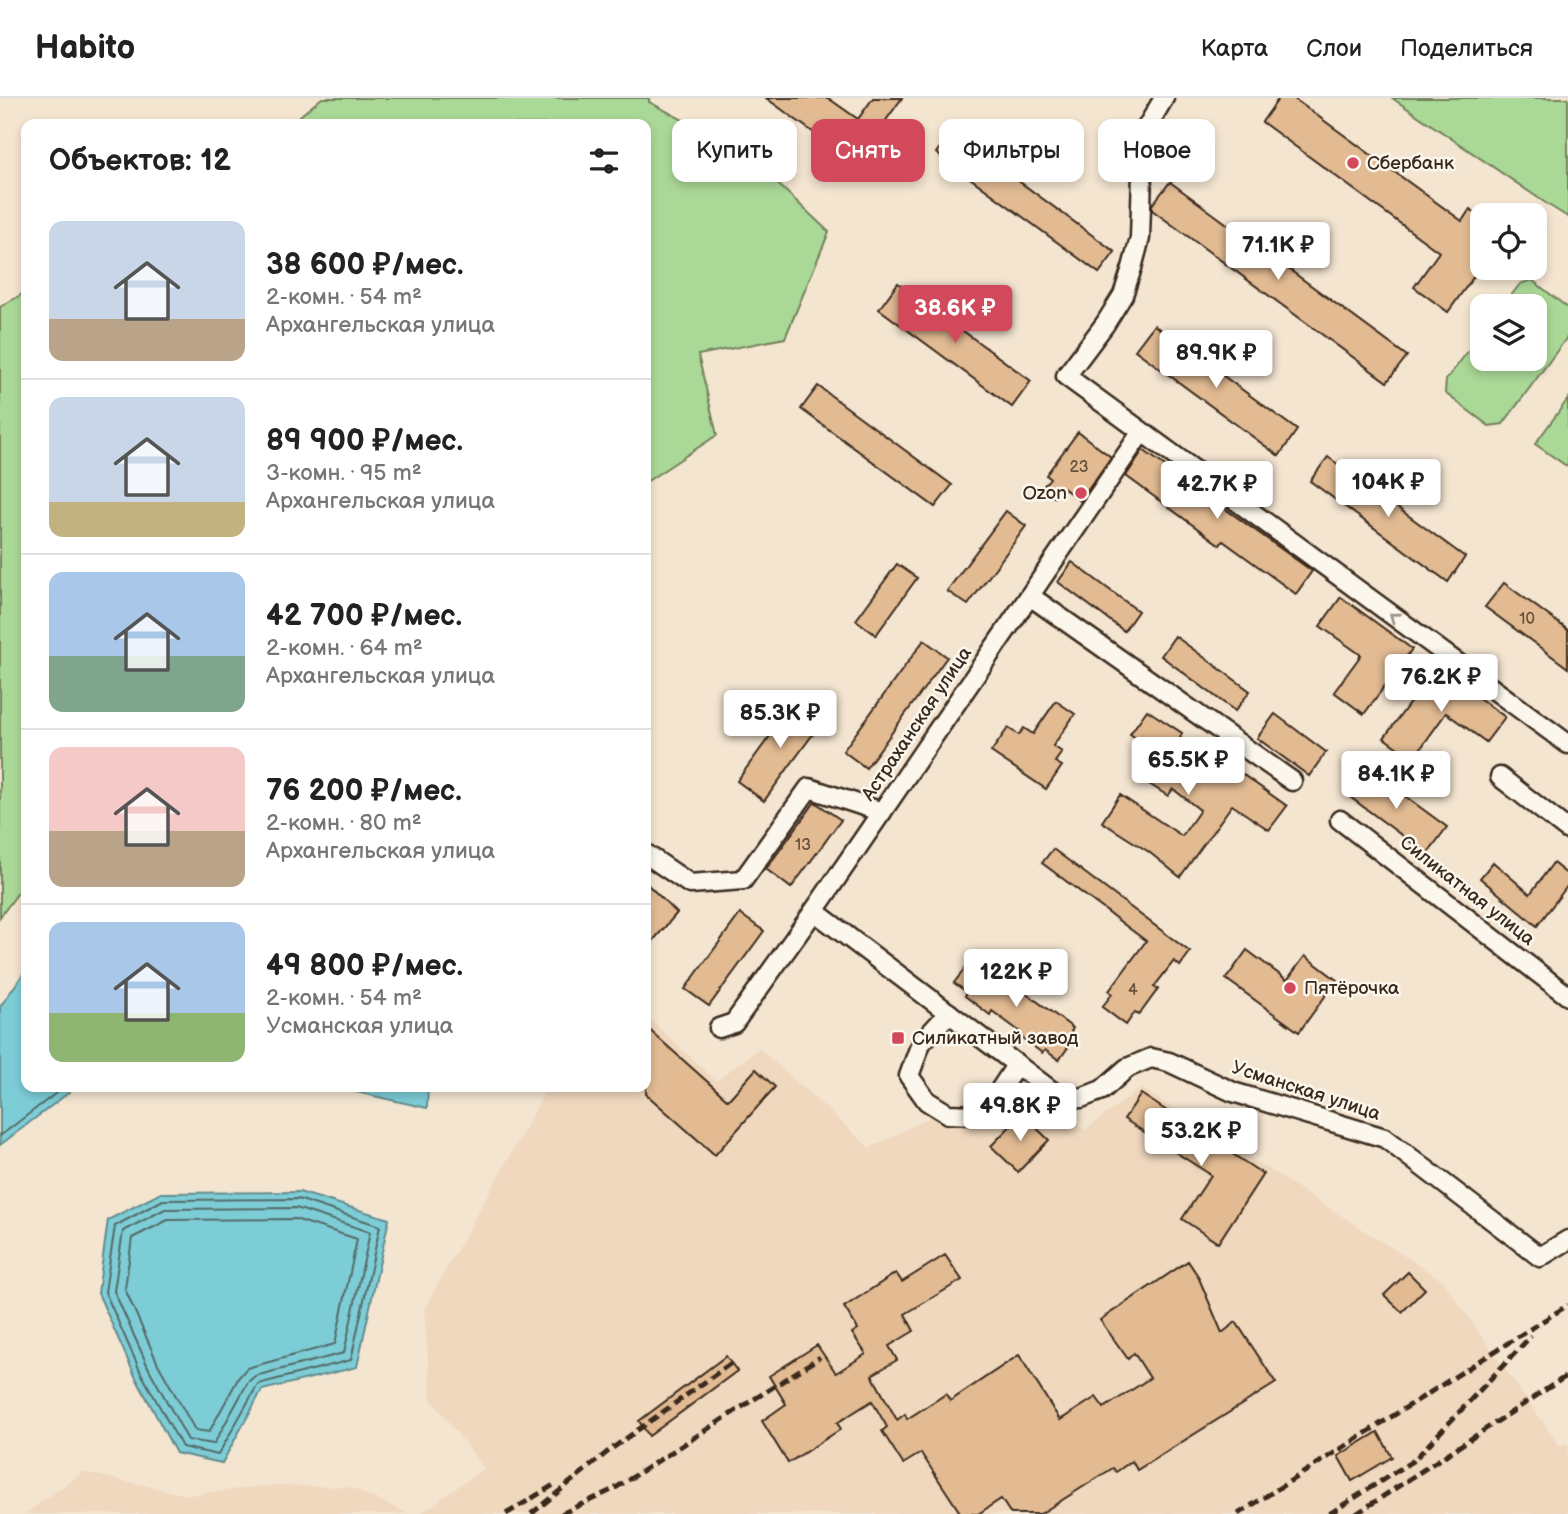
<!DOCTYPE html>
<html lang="ru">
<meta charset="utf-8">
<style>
body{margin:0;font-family:"Balsamiq Sans",sans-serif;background:#f6f6f6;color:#222;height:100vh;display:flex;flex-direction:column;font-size:26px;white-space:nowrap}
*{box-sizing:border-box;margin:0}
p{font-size:23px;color:#767676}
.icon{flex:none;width:38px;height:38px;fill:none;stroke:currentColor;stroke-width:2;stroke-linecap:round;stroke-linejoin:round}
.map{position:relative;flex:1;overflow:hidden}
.drawer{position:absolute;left:21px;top:21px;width:630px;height:973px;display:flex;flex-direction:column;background:#fff;border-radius:14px;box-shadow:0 4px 10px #0003}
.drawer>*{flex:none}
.guide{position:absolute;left:672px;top:21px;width:665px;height:63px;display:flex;gap:14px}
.tools{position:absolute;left:1470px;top:105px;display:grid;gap:14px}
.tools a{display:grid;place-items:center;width:77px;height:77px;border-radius:14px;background:#fff;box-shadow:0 4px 10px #0003;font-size:35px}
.price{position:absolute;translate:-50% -60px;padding:0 16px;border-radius:7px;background:#fff;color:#222;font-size:23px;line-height:46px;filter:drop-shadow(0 2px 4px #0008)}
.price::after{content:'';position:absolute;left:50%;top:42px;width:21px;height:16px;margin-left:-10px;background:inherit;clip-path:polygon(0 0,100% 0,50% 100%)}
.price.on{background:#d1495b;color:#fff}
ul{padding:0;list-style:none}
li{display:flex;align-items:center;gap:21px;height:175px;padding:0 28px}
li+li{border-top:2px solid #e0e0e0}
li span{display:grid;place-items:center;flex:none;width:196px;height:140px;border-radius:14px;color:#555}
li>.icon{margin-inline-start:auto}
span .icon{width:84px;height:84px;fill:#fffc;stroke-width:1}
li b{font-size:30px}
h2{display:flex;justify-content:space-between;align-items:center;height:84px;padding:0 28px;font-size:30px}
.pill{padding:0 24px;border-radius:14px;background:#fff;box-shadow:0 4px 10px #0003;font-size:24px;line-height:63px}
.pill.on{background:#d1495b;color:#fff}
header{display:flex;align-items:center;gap:42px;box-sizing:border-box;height:98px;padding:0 35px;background:#fff;border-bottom:2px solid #e0e0e0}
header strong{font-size:33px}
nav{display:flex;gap:38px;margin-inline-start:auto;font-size:24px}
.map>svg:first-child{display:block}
.built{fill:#efd8be}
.green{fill:#aad897;stroke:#72815a;stroke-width:2}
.water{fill:#7dcdd7;stroke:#638c8d;stroke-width:2}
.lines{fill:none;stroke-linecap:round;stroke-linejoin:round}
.shore{stroke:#556b68;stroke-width:2}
.building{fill:#e2bb93;stroke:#3b2a1e;stroke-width:2}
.minor-casing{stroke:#3b2a1e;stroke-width:23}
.minor{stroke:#fbf7ec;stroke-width:18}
.rail{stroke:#3b2a1e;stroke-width:5;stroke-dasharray:10 5;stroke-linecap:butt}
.oneway{stroke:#9b9085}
.poi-dot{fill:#d1495b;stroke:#fbf7ec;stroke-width:2.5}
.labels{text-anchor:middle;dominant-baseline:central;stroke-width:5;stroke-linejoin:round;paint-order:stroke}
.number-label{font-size:16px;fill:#654e3b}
.poi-label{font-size:19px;fill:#3b2a1e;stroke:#fbf7ec;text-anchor:start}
.street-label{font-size:19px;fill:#3b2a1e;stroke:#fbf7ec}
</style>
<header>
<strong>Habito</strong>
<nav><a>Карта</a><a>Слои</a><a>Поделиться</a></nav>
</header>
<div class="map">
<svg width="1568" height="1416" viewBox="0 0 1568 1416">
<rect width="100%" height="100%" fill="#f4e5d1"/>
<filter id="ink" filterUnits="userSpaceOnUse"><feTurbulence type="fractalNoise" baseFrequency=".0143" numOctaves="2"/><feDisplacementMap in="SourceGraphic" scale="14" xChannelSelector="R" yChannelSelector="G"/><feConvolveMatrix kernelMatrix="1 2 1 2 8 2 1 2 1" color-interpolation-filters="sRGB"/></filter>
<g filter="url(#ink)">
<!-- built -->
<g class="built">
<path d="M646,917L716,983L759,950L870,1050L999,983L1085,1032L1141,990L1442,1182L1559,1347L1568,1346V1416H420L484,1370L431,1301L424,1211L548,989H646Z"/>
<path d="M83,1374L187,1397L274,1387L350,1389L409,1416H25Z"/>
</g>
<!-- green -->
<g class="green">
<path d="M322,0H649V4L745,55L829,134L785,240L698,257L717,337L646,384V26H290Z"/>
<path d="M1392,0H1568V119L1550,108Z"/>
<path d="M1532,182L1568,210V238L1503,326L1489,328L1445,295L1446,282L1482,235V261H1535V208H1503L1520,186Z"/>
<path d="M26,194V784L0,819V209Z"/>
<path d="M1568,301V369L1535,346Z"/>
</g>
<!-- water -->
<g class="water">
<path d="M26,872V989H76L0,1047V909Z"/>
<path d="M334,989H428L427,1010Z"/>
<path d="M299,1094L389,1121L357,1269L262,1292L222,1365L176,1355L135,1278L98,1195L108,1122L161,1095Z"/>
</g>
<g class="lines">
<!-- shore -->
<g class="shore">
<path d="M0,1038L64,989"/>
<path d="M298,1101L380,1128L351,1262L258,1286L218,1357L182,1349L141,1275L105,1194L115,1128L163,1102Z"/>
<path d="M296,1110L370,1134L344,1255L255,1278L248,1284L214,1346L188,1342L149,1271L114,1193L123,1133L165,1111Z"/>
<path d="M295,1121L357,1141L335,1246L247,1270L239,1279L209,1334L195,1332L158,1266L125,1191L132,1140L168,1122Z"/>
</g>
</g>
<!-- building -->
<g class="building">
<path d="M766,0H828L858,21L873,0H902L877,35L886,41L864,71Z"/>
<path d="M1279,0H1293L1462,123L1470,111L1482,120V167L1448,214L1414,189L1439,154L1262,24Z"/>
<path d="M952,34L1115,154L1099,175L936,55Z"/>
<path d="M1170,84L1407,258L1387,284L1152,112V107Z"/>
<path d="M898,185L1031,283L1012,309L879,211Z"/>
<path d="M1154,227L1297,332L1279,358L1135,252Z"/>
<path d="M818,288L952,387L935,409L801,311Z"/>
<path d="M1078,334L1111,359L1080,403L1062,389L1054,399L1042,390L1050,380L1046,377Z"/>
<path d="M1143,352L1312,473L1296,496L1223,443L1220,447L1126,378Z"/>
<path d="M1328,359L1465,459L1448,484L1310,383Z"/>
<path d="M1006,413L1026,428L968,507L947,493Z"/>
<path d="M1072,464L1138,513L1124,533L1058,484Z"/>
<path d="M897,466L917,480L876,537L856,522Z"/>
<path d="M1504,485L1568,532V570L1485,509Z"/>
<path d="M1341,499L1412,551L1364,616L1334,594L1361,557L1320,528Z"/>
<path d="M1175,538L1250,593L1235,613L1161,558Z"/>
<path d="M924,542L947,559L866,670L843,653Z"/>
<path d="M1436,569L1505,619L1486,644L1446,615L1413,661L1384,640Z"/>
<path d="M797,601L824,621L764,703L737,683Z"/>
<path d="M1056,603L1075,616L1053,648L1062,654L1055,664L1062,668L1046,691L991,654L1008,630L1019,637L1024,630L1033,636Z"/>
<path d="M1147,612L1182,635L1180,640L1203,656L1207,651L1287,708L1269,732L1232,707L1180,779L1149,754L1102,724L1120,697L1182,738L1200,712L1173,691L1168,698L1146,684L1164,659L1130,636Z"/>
<path d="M1275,616L1326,654L1309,678L1257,640Z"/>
<path d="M1365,669L1447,729L1427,756L1346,696Z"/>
<path d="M815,704L841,722L791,790L766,771Z"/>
<path d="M1053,751L1190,854L1180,868L1174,863L1154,889L1158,891L1139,917L1135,914L1126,927L1102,909L1112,896L1109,893L1146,843L1042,765Z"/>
<path d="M1493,764L1530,796L1553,765L1568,777V787L1537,828L1480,780Z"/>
<path d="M646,785L677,815L646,851Z"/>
<path d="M740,816L764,833L709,908L685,891Z"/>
<path d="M1247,852L1287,882L1305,858L1337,882L1299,934L1226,881Z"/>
<path d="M972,861L986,871L988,867L1073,930L1071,934L1076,938L1059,962L1045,952L1042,955L1017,936L1019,933L992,913L990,917L965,898L967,894L954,885Z"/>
<path d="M646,929L728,1002L756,971L775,989L715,1057L646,996Z"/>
<path d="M1141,996L1263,1076L1218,1145L1182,1121L1211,1077L1124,1021Z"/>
<path d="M1022,1016L1049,1042L1018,1074L991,1048Z"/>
<path d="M945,1157L962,1182L905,1216L914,1233L889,1248L897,1262L872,1277L897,1322L905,1316L907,1321L946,1296L950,1303L1019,1257L1060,1322L1096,1299L1104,1310L1150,1280L1134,1255L1128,1261L1100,1222L1188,1163L1198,1178L1222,1235L1236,1224L1276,1285L1137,1372L1132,1363L1116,1374L1113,1370L1040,1416H1011L1001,1401L978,1416H961L921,1355L903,1366L882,1333L887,1329L872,1303L837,1325L841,1331L788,1365L762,1323L786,1306L769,1278L817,1247L836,1275L866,1256L852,1235L858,1231L844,1209L896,1175L902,1184Z"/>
<path d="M1408,1174L1425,1191L1402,1214L1384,1197Z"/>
<path d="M726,1258L737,1273L649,1338L639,1323Z"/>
<path d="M1378,1334L1392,1359L1352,1383L1338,1358Z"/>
</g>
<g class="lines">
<defs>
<g id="minor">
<path d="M1164,0L1135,49L1142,76L1140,140L1132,170L1123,197L1105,226L1066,278L1568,646"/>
<path d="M1030,498L1292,683"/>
<path d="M1500,679L1568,732"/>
<path d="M1340,722L1568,898"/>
<path d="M646,756L690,786L743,782L809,690L882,714"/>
<path d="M814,813L1057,997L1081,1000L1102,992L1127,970L1151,960L1169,964L1233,994L1385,1040L1540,1159L1568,1142"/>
<path d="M949,915L921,945L909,978L927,1003L948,1016L974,1017L994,1001L1017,966"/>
<path d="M719,930L734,925L814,813L1141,335"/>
</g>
</defs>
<!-- minor casing -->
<use href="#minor" class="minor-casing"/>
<!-- minor -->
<use href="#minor" class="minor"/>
<!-- rail -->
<g class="rail">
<path d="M506,1416L557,1385"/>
<path d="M531,1416L610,1352L734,1263"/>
<path d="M561,1416L614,1391L820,1259"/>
<path d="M1238,1416L1568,1207"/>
<path d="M1329,1416L1414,1362L1531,1238"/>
<path d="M1356,1416L1568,1277"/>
</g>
</g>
<!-- one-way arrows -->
<defs><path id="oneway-chevron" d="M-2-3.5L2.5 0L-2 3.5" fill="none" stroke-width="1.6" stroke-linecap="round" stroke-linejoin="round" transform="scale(1.75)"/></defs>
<use class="oneway" href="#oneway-chevron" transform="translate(1394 519) rotate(-144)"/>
</g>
<!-- markers -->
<g class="poi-dot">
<circle cx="1353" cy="65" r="7"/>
<circle cx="1081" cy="395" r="7"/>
<circle cx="1290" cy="890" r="7"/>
<rect x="891" y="933" width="14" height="14" rx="3.5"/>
</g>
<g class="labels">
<!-- number labels -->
<g class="number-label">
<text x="1079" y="369">23</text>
<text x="1527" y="521">10</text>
<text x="803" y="747">13</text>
<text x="1133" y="892">4</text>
</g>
<!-- poi labels -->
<g class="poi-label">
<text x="1367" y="65">Сбербанк</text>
<text x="1067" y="395" text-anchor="end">Ozon</text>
<text x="1304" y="890">Пятёрочка</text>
<text x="912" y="940">Силикатный завод</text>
</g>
<!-- street labels -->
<g class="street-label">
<text transform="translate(917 626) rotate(-56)">Астраханская улица</text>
<text transform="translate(1467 793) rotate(38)">Силикатная улица</text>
<text transform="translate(1306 993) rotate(18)">Усманская улица</text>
</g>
</g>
</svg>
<div class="tools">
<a><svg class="icon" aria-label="locate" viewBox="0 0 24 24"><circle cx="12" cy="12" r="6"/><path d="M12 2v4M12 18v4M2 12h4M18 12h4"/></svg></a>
<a><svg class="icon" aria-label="layers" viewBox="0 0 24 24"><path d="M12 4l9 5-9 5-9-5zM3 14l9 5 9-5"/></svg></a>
</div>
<b class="price" style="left:1278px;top:184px">71.1K ₽</b>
<b class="price on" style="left:955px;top:247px">38.6K ₽</b>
<b class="price" style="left:1216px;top:292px">89.9K ₽</b>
<b class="price" style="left:1388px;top:421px">104K ₽</b>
<b class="price" style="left:1217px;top:423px">42.7K ₽</b>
<b class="price" style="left:1441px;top:616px">76.2K ₽</b>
<b class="price" style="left:780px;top:652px">85.3K ₽</b>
<b class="price" style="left:1188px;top:699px">65.5K ₽</b>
<b class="price" style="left:1396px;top:713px">84.1K ₽</b>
<b class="price" style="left:1016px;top:911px">122K ₽</b>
<b class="price" style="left:1020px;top:1045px">49.8K ₽</b>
<b class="price" style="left:1201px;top:1070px">53.2K ₽</b>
<div class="guide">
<a class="pill">Купить</a>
<a class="pill on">Снять</a>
<a class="pill">Фильтры</a>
<a class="pill">Новое</a>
</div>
<section class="drawer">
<h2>Объектов: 12<svg class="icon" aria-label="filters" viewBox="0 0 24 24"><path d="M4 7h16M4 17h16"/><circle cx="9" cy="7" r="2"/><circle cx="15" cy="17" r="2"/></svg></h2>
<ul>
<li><span style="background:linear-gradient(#c9d6e8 70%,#b9a48a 0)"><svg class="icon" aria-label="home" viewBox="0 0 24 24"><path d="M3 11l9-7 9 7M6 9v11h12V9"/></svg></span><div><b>38 600 ₽/мес.</b><p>2-комн. · 54 m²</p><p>Архангельская улица</p></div></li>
<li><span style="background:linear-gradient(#c9d6e8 75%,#c2b280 0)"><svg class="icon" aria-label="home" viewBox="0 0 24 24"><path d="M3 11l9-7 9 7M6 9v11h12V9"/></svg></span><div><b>89 900 ₽/мес.</b><p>3-комн. · 95 m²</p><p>Архангельская улица</p></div></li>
<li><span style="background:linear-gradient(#a9c7e8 60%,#7fa58c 0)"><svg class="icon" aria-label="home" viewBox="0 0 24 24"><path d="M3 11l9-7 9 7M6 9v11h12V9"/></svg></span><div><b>42 700 ₽/мес.</b><p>2-комн. · 64 m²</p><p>Архангельская улица</p></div></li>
<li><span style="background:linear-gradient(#f6c9c9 60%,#b9a48a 0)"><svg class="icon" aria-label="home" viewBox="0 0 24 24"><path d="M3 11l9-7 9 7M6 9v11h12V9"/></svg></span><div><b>76 200 ₽/мес.</b><p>2-комн. · 80 m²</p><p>Архангельская улица</p></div></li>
<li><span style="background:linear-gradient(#a9c7e8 65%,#8fb573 0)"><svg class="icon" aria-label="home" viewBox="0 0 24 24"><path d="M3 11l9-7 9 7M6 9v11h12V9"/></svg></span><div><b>49 800 ₽/мес.</b><p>2-комн. · 54 m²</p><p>Усманская улица</p></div></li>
</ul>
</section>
</div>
